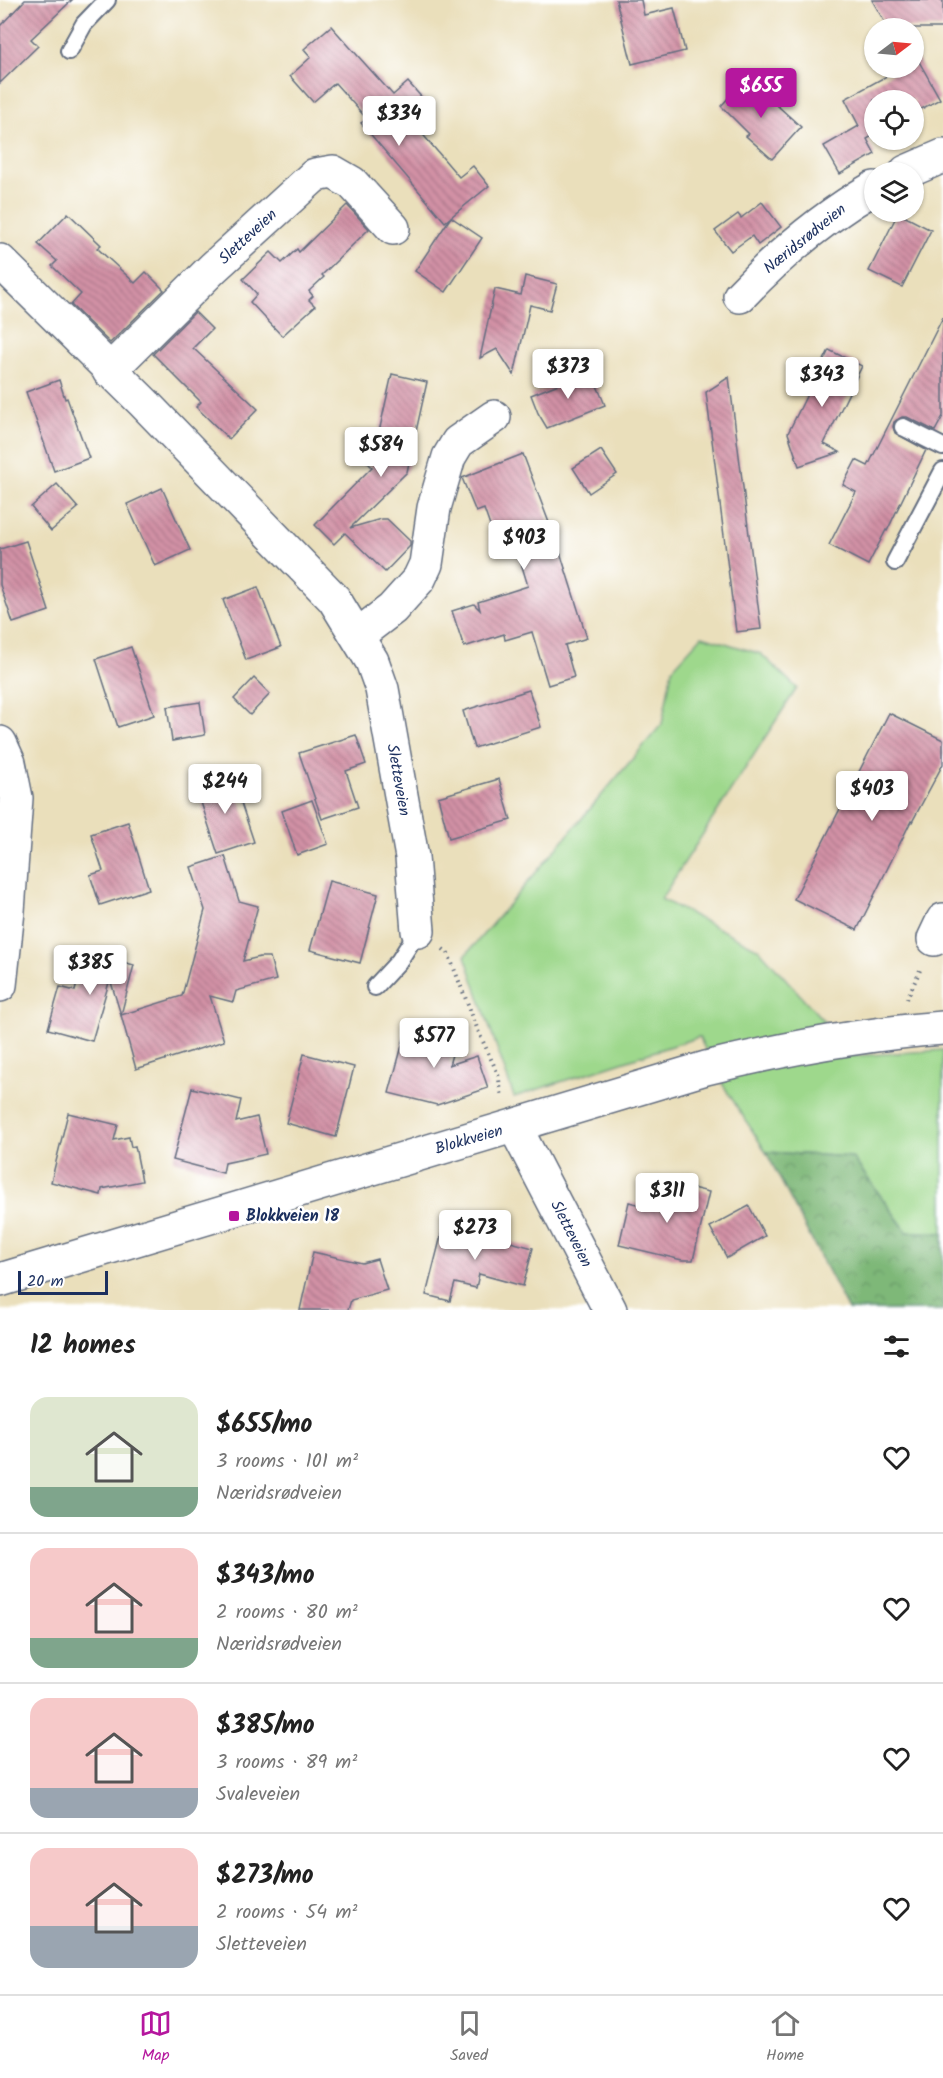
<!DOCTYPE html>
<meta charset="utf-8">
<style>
body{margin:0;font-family:Kalam,sans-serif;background:#f6f6f6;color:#222;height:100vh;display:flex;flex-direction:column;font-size:22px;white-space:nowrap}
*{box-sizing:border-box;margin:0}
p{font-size:20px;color:#767676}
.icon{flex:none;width:33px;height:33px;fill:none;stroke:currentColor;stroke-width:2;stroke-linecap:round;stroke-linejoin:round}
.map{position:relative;height:1310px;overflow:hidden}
.panel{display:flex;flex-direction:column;background:#fff;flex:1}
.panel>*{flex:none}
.needle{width:39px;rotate:74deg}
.buttons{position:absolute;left:864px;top:18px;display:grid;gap:12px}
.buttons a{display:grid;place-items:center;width:60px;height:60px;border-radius:50%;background:#fff;box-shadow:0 2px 4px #0004;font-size:30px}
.scale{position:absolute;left:18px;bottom:15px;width:90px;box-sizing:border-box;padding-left:6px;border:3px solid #1b2f5e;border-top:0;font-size:16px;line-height:21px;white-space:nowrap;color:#1b2f5e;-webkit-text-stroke:4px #fff;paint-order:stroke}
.price{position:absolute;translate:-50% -51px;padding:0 14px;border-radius:6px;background:#fff;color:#222;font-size:20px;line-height:39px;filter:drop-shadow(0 2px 3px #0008)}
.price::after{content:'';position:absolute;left:50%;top:36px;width:18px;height:14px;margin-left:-9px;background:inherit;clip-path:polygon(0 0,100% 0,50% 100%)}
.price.current{background:#b5179e;color:#fff}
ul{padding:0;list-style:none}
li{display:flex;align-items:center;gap:18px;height:150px;padding:0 30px}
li+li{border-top:2px solid #e0e0e0}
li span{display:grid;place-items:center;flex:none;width:168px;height:120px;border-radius:18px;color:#555}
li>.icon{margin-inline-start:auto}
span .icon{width:72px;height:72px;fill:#fffc;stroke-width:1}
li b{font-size:26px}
h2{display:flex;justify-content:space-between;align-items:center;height:72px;padding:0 30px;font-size:26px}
.tab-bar{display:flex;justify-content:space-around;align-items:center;height:84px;border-top:2px solid #e0e0e0;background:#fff;font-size:16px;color:#767676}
.tab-bar a{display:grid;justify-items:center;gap:3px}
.tab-bar .current{color:#b5179e}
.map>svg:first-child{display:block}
.green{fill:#9ed88c;stroke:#5c8475;stroke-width:1.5}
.forest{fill:url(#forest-crowns);stroke:#4c746b;stroke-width:1.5}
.building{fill:url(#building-back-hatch)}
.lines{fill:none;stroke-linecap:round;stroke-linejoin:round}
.lane-casing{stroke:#636d7f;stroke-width:20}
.street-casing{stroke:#636d7f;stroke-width:36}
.path{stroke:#636d7f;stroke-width:4;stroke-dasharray:1.5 4.5;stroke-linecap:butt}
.lane{stroke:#fff;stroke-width:16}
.street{stroke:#fff;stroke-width:33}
.poi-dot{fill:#b5179e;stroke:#fff;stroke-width:2}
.labels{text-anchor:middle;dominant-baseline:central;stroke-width:5;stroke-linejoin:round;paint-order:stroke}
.street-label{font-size:16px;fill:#1b2f5e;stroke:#fff}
.poi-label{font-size:16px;font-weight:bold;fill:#1b2f5e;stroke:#fff;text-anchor:start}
</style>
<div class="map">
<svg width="943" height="1310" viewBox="0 0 943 1310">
<defs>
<pattern id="forest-crowns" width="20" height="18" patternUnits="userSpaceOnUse" patternTransform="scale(1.5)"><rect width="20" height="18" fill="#7eb878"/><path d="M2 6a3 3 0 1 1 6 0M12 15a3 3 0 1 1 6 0" fill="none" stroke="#669666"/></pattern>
<pattern id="building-back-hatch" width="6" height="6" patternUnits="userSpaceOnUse" patternTransform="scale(1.5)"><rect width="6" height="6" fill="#d291a5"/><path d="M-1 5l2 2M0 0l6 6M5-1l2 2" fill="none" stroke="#aa778a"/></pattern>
</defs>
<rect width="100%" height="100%" fill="#fff"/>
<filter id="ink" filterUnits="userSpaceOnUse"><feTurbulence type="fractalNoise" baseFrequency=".0167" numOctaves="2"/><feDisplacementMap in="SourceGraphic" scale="12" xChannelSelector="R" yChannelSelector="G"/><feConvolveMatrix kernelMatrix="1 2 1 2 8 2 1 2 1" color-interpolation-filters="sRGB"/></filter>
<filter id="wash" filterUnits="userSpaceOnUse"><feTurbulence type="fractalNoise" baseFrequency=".008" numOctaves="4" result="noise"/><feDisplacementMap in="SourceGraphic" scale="24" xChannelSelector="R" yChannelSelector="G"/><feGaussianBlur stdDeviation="1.35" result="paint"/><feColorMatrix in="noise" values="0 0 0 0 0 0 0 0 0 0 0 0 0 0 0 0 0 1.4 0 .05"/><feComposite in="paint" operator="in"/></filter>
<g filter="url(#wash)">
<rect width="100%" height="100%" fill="#eadfbb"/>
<!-- green -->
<path class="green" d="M702,636L761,654L797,688L661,899L759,949L855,1056L943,1050V1233L907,1232L852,1157L766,1152L723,1085L699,1037L514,1097L465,956L662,724L672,669Z"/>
<!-- forest -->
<path class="forest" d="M766,1152L852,1157L907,1232L943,1233V1310H848Z"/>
<g id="blocks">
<!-- building -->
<g class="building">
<path d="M25,0H72L31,39L38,46L0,83V26Z"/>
<path d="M616,0H641L644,15L674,8L685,51L632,64Z"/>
<path d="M872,0H943V28H888Z"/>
<path d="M331,26L393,95L408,82L425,101L408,117L459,177L473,166L489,186L451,217L482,238L446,292L415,271L451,217L445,222L361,123L367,119L335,83L313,102L290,76L311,57L304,49Z"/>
<path d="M917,58L940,99L914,113V100H874V135L867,139L875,154L840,174L824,146L859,126L845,99L901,68H914V60Z"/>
<path d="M745,80L756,90L758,88L801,127L772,159L746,136L749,134L721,106Z"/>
<path d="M762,202L781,227L758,245L752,236L731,251L715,231L738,214L741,218Z"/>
<path d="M347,205L369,229L322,275L324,277L309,291L313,296L309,300L315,306L282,336L250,302L257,294L243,279L271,252L282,263L297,249L299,252Z"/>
<path d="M68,213L101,245L97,248L135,283L146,272L164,290L110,343L71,305L81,294L52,266L57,261L38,244Z"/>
<path d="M898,213L931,230L902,287L869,271Z"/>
<path d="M525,276L557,284L550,310L530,305L514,375L497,349L480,358L495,289L521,295Z"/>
<path d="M195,312L212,329L193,348L258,409L229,439L196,407L201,402L153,354Z"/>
<path d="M943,317V416L935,431L907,417H902L894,422L893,427L895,433L926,450L887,531L886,530L868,565L829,545L856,492L843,485L856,460L868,466Z"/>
<path d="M829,350L862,366L824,444L840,452L799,466L788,433Z"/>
<path d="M591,371L605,405L547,428L538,413L531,395Z"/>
<path d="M392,374L427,382L407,472L350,528L381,519H387L410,541V546L385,572L345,533L334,544L315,525L372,467L365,460L375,450Z"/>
<path d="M729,377L761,629L736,632L706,392Z"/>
<path d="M59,380L65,399L67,398L89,458L54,471L26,392Z"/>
<path d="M601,450L617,474L589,493L573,468Z"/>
<path d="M523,454L559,549L587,638L565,645L574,677L548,685L532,632L505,640L504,634L464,647L452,611L474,604L480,610L478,602L528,586L514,540L497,546L484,509L476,512L462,478Z"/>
<path d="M57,484L78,508L51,531L31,507Z"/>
<path d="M162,488L190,550L155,566L127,504Z"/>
<path d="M26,541L49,611L13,623L0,585V549Z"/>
<path d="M258,587L281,647L246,660L223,600Z"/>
<path d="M131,647L154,715L118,727L96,659Z"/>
<path d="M254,678L270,694L250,715L234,699Z"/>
<path d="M529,690L541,727L474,748L463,711Z"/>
<path d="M200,702L205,735L172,741L167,707Z"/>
<path d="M889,713L943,740V764L912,822L911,821L857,930L794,899Z"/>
<path d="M356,735L366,764L346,771L358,807L322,819L299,753Z"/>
<path d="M232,776L254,842L218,854L196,787Z"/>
<path d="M499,779L511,820L449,838L438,797Z"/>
<path d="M312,800L328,844L297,855L282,811Z"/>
<path d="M128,822L149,889L100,905L90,875L103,871L91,834Z"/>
<path d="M225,856L239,901L258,906L243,961L260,957H270L276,980L236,991L233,1002L210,996L224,1041L136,1069L121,1015L182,996L205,910L191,867Z"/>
<path d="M329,881L378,894L360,963L310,950Z"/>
<path d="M85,952L134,965L121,1015L110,979L92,1041L48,1029L60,987L75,991Z"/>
<path d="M408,1024L457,1037L449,1065L477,1056L488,1088L437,1105L389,1093Z"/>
<path d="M304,1054L354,1067L336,1137L286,1123Z"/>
<path d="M192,1088L241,1100L236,1122L257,1117L266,1154L225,1163L223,1173L173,1160Z"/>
<path d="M68,1113L118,1125L114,1140L129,1137L131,1147L135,1146L142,1181L102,1189L101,1195L51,1182Z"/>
<path d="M667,1182L709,1192L693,1260H682L619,1245L629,1202L660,1210Z"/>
<path d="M749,1206L765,1236L727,1258L710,1227Z"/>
<path d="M444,1224L533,1248L523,1286L479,1274L476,1288L455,1283L450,1301L426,1295Z"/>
<path d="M313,1252L362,1263L377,1259L387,1290L351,1300L348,1310H300Z"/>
</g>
</g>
</g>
<g filter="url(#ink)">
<use href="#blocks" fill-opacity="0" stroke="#636d7f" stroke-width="1.5"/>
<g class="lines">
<defs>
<g id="lane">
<path d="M69,51L84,24L107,0"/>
<path d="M903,427L943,447"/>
<path d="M895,562L943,471"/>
<path d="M375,987L399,961L418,931"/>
</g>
<g id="street">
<path d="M906,172L943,156"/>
<path d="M0,261L143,402L334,599L372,661L382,689L412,857L418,931"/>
<path d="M740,296C779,255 825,216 874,188"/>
<path d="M109,371L213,268L315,175L333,172L352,183L393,228"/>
<path d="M358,635L392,609L419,579L426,564L434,508L449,457L458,442L494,417"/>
<path d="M0,743L9,763L16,798L8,911L0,985"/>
<path d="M934,939L943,920"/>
<path d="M515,1127L610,1310"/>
<path d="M0,1280L706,1068C786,1048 861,1034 943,1028"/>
</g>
</defs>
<!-- lane casing -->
<use href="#lane" class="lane-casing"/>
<!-- street casing -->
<use href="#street" class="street-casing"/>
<!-- path -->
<g class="path">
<path d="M443,949L448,953L479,1033L498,1074L502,1097"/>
<path d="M907,999L921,968"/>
</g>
<!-- lane -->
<use href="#lane" class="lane"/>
<!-- street -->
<use href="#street" class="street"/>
</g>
</g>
<!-- markers -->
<rect class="poi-dot" x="228" y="1210" width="12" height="12" rx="3"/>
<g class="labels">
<!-- street labels -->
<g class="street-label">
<text transform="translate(248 237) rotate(-43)">Sletteveien</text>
<text transform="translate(805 239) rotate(-39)">Næridsrødveien</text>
<text transform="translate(398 780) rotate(80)">Sletteveien</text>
<text transform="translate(469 1140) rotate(-16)">Blokkveien</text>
<text transform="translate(571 1234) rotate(63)">Sletteveien</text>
</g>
<!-- poi labels -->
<g class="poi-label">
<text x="246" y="1216">Blokkveien 18</text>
</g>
</g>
</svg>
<div class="buttons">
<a><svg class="needle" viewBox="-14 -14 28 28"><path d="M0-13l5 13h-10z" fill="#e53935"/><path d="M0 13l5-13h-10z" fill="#767676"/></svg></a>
<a><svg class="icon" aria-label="locate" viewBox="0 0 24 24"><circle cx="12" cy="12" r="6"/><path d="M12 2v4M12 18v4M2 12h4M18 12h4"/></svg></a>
<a><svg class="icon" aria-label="layers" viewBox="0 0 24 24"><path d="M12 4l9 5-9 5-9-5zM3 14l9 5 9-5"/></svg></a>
</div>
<div class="scale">20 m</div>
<b class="price current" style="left:761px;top:119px">$655</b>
<b class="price" style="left:399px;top:147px">$334</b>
<b class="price" style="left:568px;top:400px">$373</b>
<b class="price" style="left:822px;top:408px">$343</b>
<b class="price" style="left:381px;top:478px">$584</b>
<b class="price" style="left:524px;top:571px">$903</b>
<b class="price" style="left:225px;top:815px">$244</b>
<b class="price" style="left:872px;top:822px">$403</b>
<b class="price" style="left:90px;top:996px">$385</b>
<b class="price" style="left:434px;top:1069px">$577</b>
<b class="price" style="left:667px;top:1224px">$311</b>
<b class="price" style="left:475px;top:1261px">$273</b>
</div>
<section class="panel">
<h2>12 homes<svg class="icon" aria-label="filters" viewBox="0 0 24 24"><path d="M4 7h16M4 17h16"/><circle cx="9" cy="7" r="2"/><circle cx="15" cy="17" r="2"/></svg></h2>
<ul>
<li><span style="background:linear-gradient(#dfe7d0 75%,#7fa58c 0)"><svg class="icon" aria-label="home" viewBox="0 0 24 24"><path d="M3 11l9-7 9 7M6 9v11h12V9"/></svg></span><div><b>$655/mo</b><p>3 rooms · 101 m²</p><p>Næridsrødveien</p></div><svg class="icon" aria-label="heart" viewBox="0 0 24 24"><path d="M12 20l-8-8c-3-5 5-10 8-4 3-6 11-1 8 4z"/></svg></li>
<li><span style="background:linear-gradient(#f6c9c9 75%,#7fa58c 0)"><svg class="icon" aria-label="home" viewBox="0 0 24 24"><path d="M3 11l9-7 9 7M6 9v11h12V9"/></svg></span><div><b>$343/mo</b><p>2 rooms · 80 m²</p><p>Næridsrødveien</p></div><svg class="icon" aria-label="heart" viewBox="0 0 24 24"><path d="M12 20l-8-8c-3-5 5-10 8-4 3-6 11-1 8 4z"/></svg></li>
<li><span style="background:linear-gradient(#f6c9c9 75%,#9aa5b1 0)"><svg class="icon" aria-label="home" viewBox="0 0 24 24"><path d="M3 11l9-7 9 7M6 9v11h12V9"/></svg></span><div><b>$385/mo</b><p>3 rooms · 89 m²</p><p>Svaleveien</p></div><svg class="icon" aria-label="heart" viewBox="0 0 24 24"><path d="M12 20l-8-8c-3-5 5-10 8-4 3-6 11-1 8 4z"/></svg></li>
<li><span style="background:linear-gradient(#f6c9c9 65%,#9aa5b1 0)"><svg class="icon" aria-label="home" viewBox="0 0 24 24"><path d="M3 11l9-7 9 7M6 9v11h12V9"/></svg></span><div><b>$273/mo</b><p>2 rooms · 54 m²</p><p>Sletteveien</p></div><svg class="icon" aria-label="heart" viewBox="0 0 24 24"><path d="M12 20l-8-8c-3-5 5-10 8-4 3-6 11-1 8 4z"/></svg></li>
</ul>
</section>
<nav class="tab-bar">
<a class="current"><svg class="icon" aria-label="map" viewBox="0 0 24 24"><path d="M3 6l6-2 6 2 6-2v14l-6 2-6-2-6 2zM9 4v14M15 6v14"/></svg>Map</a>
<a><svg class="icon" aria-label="saved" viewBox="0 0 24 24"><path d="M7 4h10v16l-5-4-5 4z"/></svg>Saved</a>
<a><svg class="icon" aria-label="home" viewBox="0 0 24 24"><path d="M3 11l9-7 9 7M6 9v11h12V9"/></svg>Home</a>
</nav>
